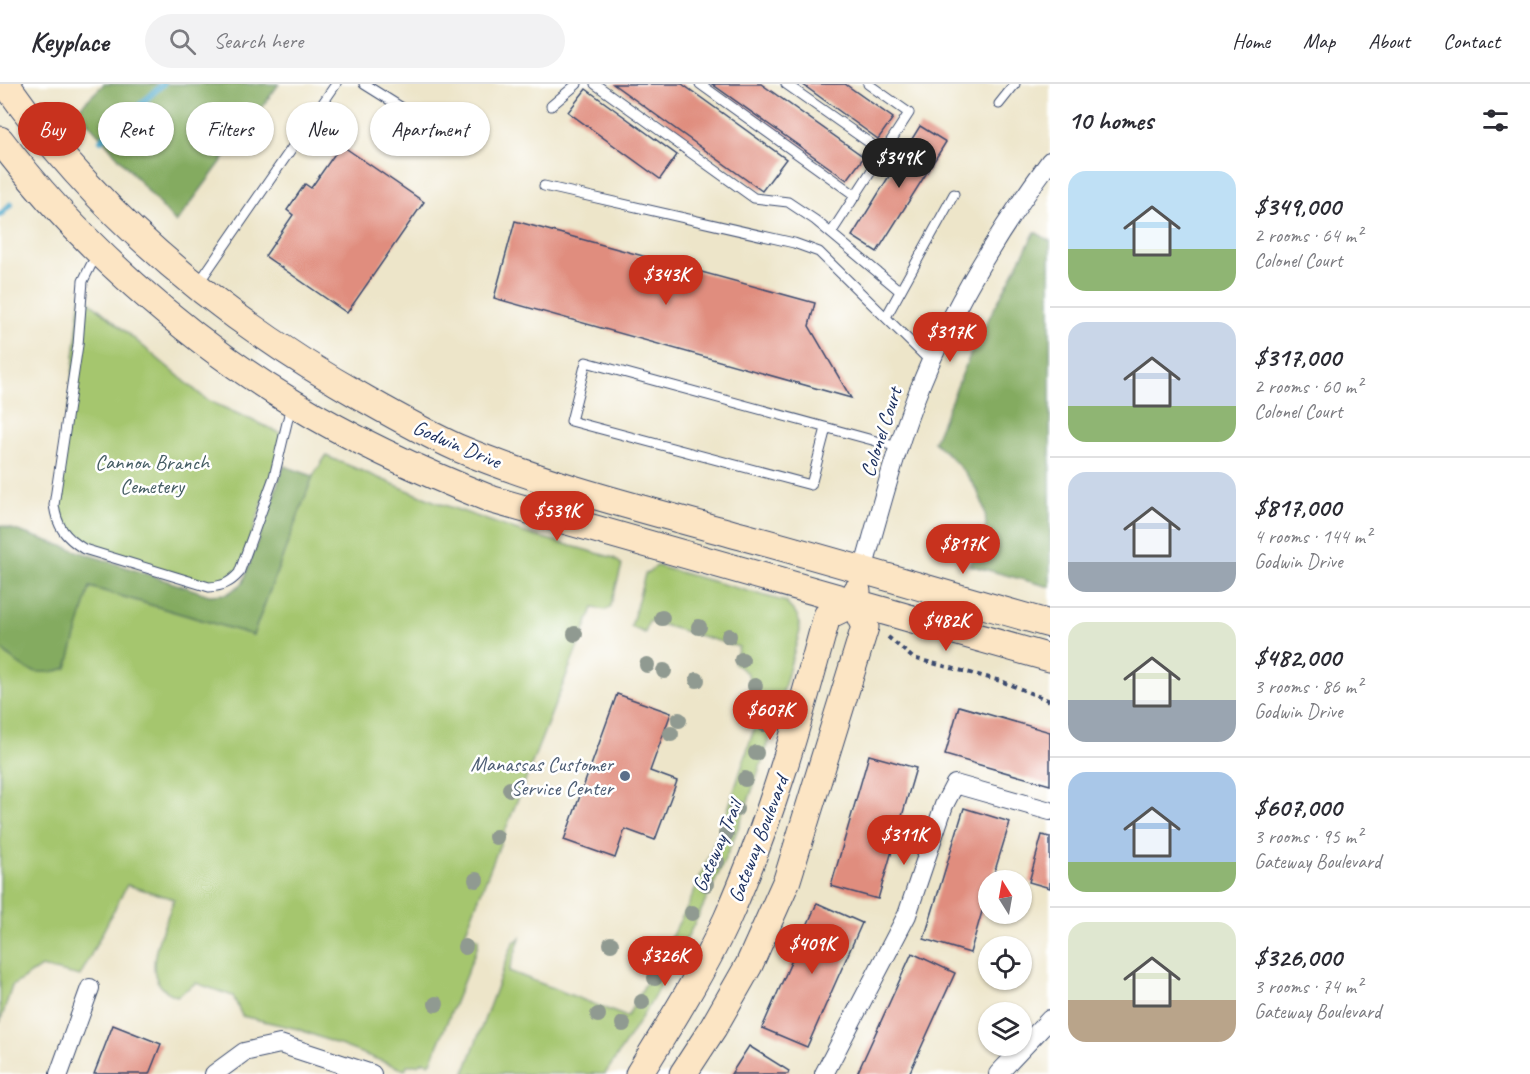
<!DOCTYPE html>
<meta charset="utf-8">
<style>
body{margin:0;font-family:Caveat,sans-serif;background:#f2f2f3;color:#2b2b33;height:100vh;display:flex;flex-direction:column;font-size:22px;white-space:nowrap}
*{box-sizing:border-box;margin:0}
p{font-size:20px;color:#7c7c81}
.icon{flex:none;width:33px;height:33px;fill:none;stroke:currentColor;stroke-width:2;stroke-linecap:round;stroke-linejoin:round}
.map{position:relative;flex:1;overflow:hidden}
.side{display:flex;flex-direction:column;background:#fff;width:480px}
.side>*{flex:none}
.guide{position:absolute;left:18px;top:18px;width:570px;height:54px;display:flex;gap:12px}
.needle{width:39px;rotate:349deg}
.controls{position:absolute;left:978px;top:786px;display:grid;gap:12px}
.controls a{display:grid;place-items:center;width:54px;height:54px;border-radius:50%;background:#fff;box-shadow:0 2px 4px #0004;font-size:30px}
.price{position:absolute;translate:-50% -51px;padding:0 14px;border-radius:21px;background:#c8321e;color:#fff;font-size:20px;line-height:39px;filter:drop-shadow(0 2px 3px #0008)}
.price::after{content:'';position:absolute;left:50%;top:36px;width:18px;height:14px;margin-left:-9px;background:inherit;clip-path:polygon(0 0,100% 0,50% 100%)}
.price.active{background:#222;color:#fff}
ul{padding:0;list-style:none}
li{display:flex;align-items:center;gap:18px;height:150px;padding:0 18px}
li+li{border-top:2px solid #e1e1e2}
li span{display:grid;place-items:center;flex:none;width:168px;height:120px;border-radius:18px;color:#555}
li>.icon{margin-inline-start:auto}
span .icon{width:72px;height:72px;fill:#fffc;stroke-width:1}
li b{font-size:26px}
h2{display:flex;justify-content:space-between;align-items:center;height:72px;padding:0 18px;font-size:26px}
.chip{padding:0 21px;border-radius:27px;background:#fff;box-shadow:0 2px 4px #0004;font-size:21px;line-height:54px}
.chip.active{background:#c8321e;color:#fff}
header{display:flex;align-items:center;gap:36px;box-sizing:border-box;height:84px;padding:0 30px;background:#fff;border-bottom:2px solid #e1e1e2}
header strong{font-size:28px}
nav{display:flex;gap:33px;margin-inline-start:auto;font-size:21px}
.search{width:420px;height:54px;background:#f2f2f3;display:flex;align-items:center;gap:15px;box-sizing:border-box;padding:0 21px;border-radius:33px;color:#7c7c81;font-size:22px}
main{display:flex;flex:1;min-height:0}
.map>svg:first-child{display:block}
.green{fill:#a5c66e;stroke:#607a66;stroke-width:1.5}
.forest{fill:#84ab61;stroke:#506d60;stroke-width:1.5}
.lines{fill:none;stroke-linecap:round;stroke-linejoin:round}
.stream{stroke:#49a6c7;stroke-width:6}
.building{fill:#e08d7e}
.lane-casing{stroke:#3a4a6e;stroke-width:11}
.street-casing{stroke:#3a4a6e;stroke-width:20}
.secondary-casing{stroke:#3a4a6e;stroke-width:29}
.path{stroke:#3a4a6e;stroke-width:4;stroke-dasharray:4.5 4.5;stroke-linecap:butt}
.lane{stroke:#fff;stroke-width:9}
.street{stroke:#fff;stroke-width:18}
.secondary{stroke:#fce5c4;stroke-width:27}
.tree{fill:#909a91}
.service-dot{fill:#5c6f8a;stroke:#fff;stroke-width:2}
.labels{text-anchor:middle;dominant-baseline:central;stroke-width:5;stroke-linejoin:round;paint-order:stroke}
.street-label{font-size:21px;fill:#1b2f5e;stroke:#fff}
.park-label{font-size:21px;fill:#445c63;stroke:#fff}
.service-label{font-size:21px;fill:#4e5e75;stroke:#fff;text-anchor:end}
</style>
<header>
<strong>Keyplace</strong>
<div class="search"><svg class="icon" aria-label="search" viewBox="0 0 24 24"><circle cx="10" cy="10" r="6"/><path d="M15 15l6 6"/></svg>Search here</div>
<nav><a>Home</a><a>Map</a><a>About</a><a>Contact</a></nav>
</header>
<main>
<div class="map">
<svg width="1050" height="990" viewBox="0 0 1050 990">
<rect width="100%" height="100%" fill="#fff"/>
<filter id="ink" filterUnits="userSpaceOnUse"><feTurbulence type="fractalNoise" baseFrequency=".0167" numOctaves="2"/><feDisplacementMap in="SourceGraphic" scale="12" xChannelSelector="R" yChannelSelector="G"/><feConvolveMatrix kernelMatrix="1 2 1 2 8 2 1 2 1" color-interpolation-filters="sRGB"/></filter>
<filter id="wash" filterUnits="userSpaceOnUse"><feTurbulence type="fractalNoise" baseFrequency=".008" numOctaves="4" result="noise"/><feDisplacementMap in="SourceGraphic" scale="24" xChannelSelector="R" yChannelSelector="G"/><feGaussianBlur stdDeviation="1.35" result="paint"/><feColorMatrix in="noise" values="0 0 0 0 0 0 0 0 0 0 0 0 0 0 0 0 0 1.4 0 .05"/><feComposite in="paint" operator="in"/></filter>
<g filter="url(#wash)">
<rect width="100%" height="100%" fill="#ede5c9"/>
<!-- green -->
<g class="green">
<path d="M81,210L207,316L285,351L239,489L222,502L84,465L56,437Z"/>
<path d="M326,372L436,418L518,447L614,474L622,481L610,524L606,526L593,524L465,849L478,855V861L431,978L429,980L425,977L417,981H407L405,986L298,945L242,932L233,912L196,899L177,912C133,898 164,846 174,815L127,801L80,892L41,883L12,902L0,939V563L9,573L90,503L253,551L313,392Z"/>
<path d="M657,482L787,518V520L798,532L800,547C784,602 770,658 750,712C715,811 663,904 605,990H464L513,859L520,854L509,887L627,933L688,822L726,732L764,614L751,610L748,590L734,579L739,563L649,537L645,549L631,543L645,490Z"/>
</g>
<!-- forest -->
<g class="forest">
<path d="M104,0H279L176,139L77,26Z"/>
<path d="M1035,148L1050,157V503L969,481C974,472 981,462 984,452C994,414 960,380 934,358L973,264Z"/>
<path d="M284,382L313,392L253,551L90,503L67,584C35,594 22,587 0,563V441L209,511L227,510L243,499Z"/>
</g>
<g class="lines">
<!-- stream -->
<g class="stream">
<path d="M101,56L163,0"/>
<path d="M0,131L11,120"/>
</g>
</g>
<g id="blocks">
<!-- building -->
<g class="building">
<path d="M613,0H682L786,75L762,107Z"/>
<path d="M712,0H761L864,73L847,96Z"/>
<path d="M802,0H845L893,34L878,55Z"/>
<path d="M586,5L677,71L660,95L568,28Z"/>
<path d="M920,42L946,58L877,168L852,152Z"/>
<path d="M341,61L424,118L347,229L265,172L293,131L287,126L305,100L311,104Z"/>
<path d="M515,137L815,219L809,242L851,314L494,214Z"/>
<path d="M617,610L671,629L650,687L677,697L655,756L625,745L615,774L564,756Z"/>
<path d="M959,622L1050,648V701L945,671Z"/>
<path d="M869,671L916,684L878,815L831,802Z"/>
<path d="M964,724L1010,738L992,796H988V807L970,869L924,855Z"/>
<path d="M1042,751L1050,753V804L1029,798Z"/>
<path d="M817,819L862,839L807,963L762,944Z"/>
<path d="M912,869L955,889L909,990H857Z"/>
<path d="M113,941L161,960L149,990H94Z"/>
<path d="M749,962L789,987L788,990H731Z"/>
</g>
</g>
</g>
<g filter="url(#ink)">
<use href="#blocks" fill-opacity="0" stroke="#3a4a6e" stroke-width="1.5"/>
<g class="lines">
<defs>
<g id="lane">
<path d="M364,0L404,25"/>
<path d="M595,0L754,114L788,118L815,136L900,207"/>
<path d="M700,0L856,112"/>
<path d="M786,0L884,69"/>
<path d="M999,20L1015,0"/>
<path d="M551,22L577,0"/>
<path d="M544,102L794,159L819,168L931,278"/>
<path d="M831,149L909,29L868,0"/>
<path d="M100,171L91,181L83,197L78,261L54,421C57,443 65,453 84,465L209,503C223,502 230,499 239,489L274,393L291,322"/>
<path d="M198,200L336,0"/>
<path d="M886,233L954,110"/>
<path d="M826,344L811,401L571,337L586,278L898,363"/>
</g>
<g id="street">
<path d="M863,486C881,423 897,359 922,298C954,220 1000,145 1050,77"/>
<path d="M59,990L90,904"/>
<path d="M214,990L244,968L280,960L372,990"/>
<path d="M824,990L907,831L944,721L955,700L1050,727"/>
<path d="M998,990L1050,935"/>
</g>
<g id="secondary">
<path d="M6,0C99,133 226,237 367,316C397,333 427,350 458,364C549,402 647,426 741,452C845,480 947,511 1050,540"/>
<path d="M0,56C77,158 184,253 293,319C356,358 425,389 493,416L1050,574"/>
<path d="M639,990C670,940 702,889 727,835C771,737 799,636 827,532L854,519"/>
<path d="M683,990L713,944L749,881L787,796L865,543L854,519L857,507"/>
</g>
</defs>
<!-- lane casing -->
<use href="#lane" class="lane-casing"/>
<!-- street casing -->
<use href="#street" class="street-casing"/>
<!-- secondary casing -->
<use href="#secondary" class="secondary-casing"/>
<!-- path -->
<path class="path" d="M888,553L913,574L1001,597L1050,617"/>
<!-- lane -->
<use href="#lane" class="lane"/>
<!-- street -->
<use href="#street" class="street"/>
<!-- secondary -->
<use href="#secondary" class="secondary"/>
</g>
<!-- trees -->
<g class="tree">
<circle cx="662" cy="534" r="8"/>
<circle cx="699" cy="543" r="8"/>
<circle cx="575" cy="550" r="8"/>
<circle cx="729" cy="552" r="8"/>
<circle cx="742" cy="576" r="8"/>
<circle cx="647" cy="581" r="8"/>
<circle cx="664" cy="587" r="8"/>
<circle cx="697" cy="596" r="8"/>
<circle cx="755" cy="602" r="8"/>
<circle cx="772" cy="615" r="8"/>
<circle cx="679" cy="636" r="8"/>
<circle cx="764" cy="640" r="8"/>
<circle cx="671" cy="650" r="8"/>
<circle cx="756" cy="669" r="8"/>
<circle cx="745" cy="695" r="8"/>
<circle cx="510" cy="705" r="8"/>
<circle cx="736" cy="725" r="8"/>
<circle cx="726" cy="750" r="8"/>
<circle cx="496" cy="753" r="8"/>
<circle cx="717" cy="777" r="8"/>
<circle cx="476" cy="796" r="8"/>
<circle cx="706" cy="800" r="8"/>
<circle cx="692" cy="829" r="8"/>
<circle cx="611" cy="860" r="8"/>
<circle cx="674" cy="862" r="8"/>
<circle cx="465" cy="863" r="8"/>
<circle cx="655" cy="894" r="8"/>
<circle cx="642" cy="918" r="8"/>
<circle cx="436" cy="920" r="8"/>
<circle cx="598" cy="931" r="8"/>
<circle cx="623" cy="940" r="8"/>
</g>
</g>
<!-- markers -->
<circle class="service-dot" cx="625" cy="692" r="6"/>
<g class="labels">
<!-- street labels -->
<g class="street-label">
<text transform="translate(881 348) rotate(-72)">Colonel Court</text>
<text transform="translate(457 360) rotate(23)">Godwin Drive</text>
<text transform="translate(758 755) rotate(-69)">Gateway Boulevard</text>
<text transform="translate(717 762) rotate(-67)">Gateway Trail</text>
</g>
<!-- park labels -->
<g class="park-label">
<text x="152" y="378">Cannon Branch<tspan x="152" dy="24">Cemetery</tspan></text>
</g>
<!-- service labels -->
<g class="service-label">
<text x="613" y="680">Manassas Customer<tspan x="613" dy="24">Service Center</tspan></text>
</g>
</g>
</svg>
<div class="controls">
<a><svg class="needle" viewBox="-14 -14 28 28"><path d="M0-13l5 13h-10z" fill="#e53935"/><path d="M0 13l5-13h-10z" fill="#7c7c81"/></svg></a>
<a><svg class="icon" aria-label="locate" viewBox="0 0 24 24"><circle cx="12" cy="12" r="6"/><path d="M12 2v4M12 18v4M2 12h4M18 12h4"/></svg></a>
<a><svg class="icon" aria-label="layers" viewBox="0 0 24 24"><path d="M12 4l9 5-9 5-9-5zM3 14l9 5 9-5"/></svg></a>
</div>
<b class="price active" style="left:899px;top:105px">$349K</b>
<b class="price" style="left:666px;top:222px">$343K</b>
<b class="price" style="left:950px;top:279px">$317K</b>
<b class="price" style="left:557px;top:458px">$539K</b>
<b class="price" style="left:963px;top:491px">$817K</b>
<b class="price" style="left:946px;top:568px">$482K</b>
<b class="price" style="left:770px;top:657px">$607K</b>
<b class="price" style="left:904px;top:782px">$311K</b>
<b class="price" style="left:812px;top:891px">$409K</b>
<b class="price" style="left:665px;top:903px">$326K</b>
<div class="guide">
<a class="chip active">Buy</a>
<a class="chip">Rent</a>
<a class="chip">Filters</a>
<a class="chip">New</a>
<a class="chip">Apartment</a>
</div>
</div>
<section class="side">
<h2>10 homes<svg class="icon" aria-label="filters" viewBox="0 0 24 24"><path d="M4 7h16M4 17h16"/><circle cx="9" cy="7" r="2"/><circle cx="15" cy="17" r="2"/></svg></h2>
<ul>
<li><span style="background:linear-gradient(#bfe0f5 65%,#8fb573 0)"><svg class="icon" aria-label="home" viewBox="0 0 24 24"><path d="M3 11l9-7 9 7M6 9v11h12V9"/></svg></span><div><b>$349,000</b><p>2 rooms · 64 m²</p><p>Colonel Court</p></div></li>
<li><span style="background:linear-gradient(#c9d6e8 70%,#8fb573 0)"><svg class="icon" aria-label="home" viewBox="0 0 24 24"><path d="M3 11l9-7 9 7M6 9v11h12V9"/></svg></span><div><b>$317,000</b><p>2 rooms · 60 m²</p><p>Colonel Court</p></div></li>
<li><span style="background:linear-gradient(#c9d6e8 75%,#9aa5b1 0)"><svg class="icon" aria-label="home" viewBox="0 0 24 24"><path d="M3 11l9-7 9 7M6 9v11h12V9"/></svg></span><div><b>$817,000</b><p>4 rooms · 144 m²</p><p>Godwin Drive</p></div></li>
<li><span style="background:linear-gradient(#dfe7d0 65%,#9aa5b1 0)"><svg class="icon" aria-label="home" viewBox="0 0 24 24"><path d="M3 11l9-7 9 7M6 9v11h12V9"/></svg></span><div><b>$482,000</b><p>3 rooms · 86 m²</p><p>Godwin Drive</p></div></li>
<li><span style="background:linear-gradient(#a9c7e8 75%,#8fb573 0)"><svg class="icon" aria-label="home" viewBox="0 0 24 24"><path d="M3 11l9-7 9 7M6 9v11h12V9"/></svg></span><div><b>$607,000</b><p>3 rooms · 95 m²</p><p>Gateway Boulevard</p></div></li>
<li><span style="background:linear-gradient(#dfe7d0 65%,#b9a48a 0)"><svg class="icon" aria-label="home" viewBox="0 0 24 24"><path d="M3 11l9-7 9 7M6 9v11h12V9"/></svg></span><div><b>$326,000</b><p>3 rooms · 74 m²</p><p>Gateway Boulevard</p></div></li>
</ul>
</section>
</main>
